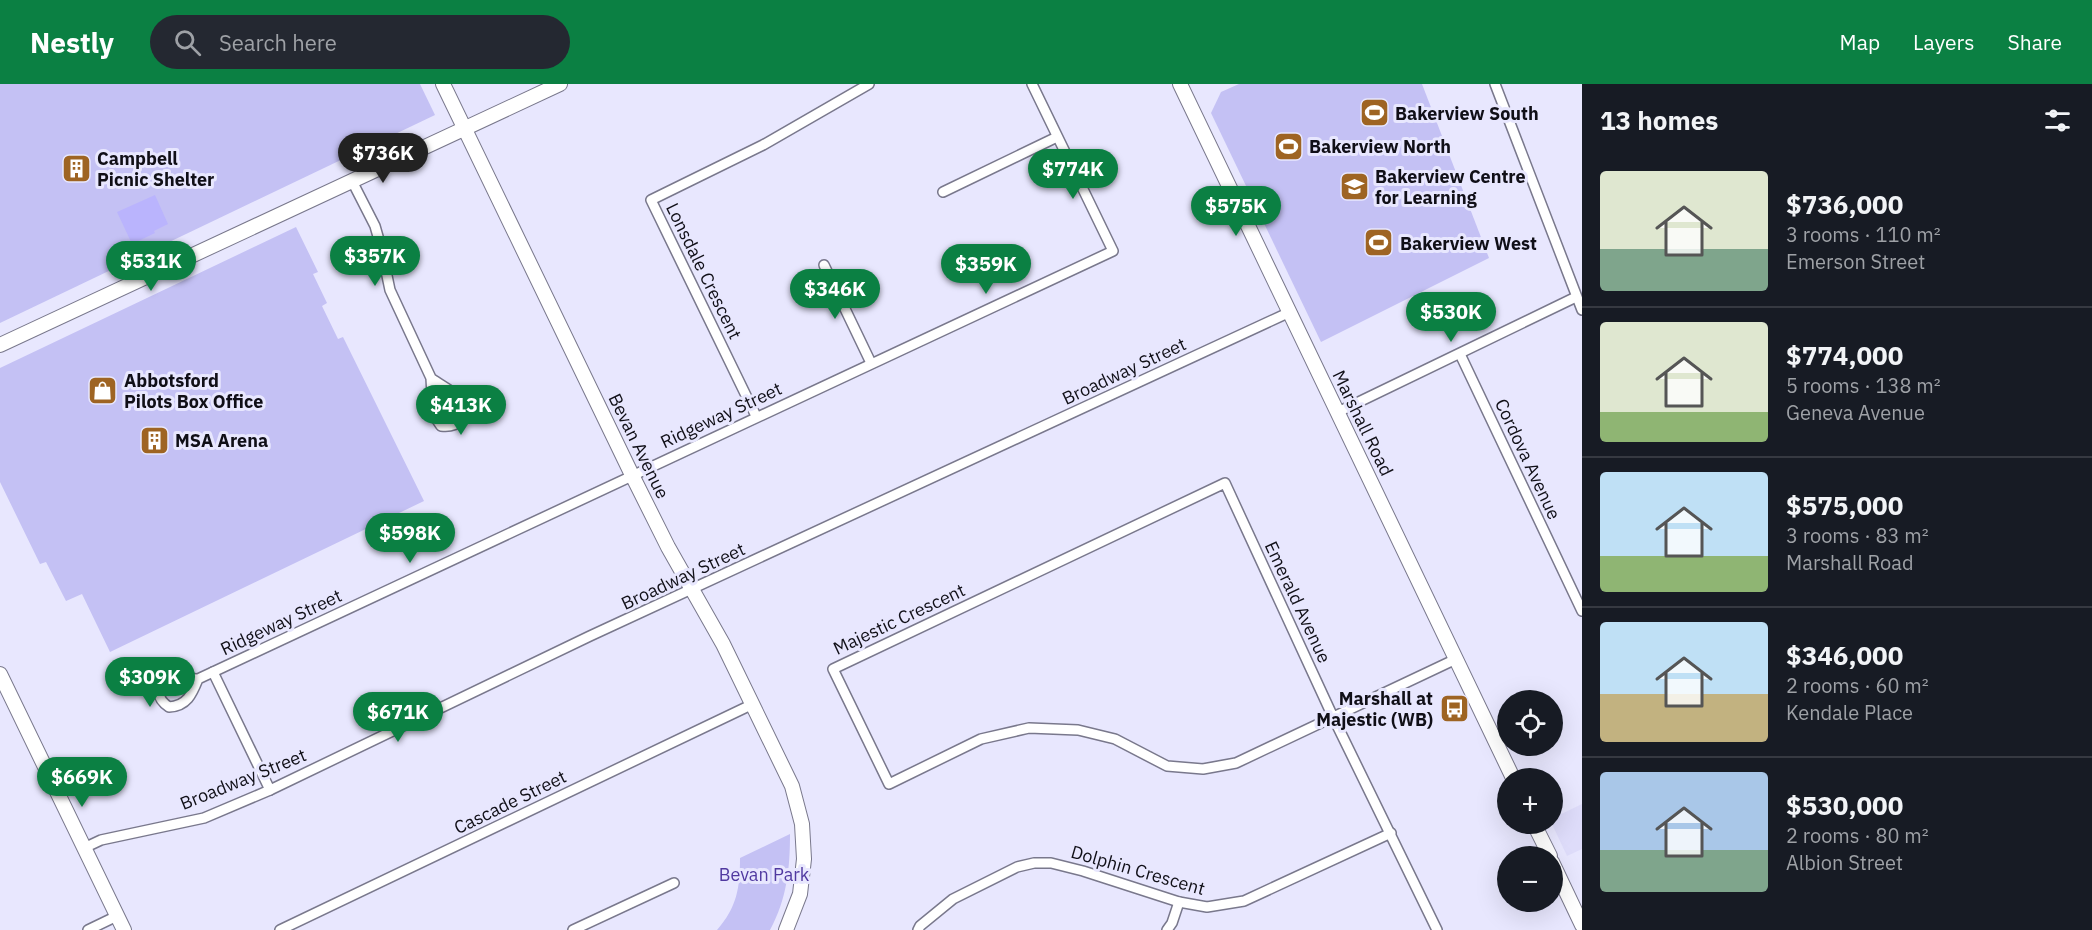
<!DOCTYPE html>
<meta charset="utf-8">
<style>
body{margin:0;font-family:"IBM Plex Sans",sans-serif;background:#242831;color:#f1f3f6;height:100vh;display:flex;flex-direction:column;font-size:22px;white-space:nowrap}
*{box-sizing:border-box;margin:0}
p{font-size:20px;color:#9ea1a6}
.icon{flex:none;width:33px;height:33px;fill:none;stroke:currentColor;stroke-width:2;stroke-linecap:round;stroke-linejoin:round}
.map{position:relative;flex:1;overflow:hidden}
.details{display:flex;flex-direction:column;background:#171b24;width:510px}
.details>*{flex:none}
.fabs{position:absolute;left:1497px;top:606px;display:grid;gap:12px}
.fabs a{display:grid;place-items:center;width:66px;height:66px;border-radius:50%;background:#171b24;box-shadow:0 6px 24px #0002;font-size:30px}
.price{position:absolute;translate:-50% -51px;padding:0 14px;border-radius:21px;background:#0b8043;color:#fff;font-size:20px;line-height:39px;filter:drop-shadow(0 2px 3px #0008)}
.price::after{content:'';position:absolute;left:50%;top:36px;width:18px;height:14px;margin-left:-9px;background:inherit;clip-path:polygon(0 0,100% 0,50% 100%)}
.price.selected{background:#222;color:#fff}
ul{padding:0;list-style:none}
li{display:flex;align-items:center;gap:18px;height:150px;padding:0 18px}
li+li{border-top:2px solid #363941}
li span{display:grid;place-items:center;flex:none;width:168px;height:120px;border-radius:6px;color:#555}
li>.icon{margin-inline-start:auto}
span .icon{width:72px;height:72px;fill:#fffc;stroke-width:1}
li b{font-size:26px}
h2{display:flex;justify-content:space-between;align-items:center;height:72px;padding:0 18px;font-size:26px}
header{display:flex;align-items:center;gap:36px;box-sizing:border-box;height:84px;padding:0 30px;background:#0b8043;color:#fff}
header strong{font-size:28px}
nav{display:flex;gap:33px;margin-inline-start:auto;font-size:21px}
.search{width:420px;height:54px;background:#242831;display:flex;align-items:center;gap:15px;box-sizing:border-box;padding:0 21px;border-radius:33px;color:#9ea1a6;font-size:22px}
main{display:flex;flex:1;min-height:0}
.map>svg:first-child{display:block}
.built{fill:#dedcfa}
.green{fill:#c4c1f4}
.water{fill:#bab4fd}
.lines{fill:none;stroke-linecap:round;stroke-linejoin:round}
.street-casing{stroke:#79788c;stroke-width:12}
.secondary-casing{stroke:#79788c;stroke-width:16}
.street{stroke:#fff;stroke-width:9}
.secondary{stroke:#fff;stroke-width:14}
.labels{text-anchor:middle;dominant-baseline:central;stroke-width:6;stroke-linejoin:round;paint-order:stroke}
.poi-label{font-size:18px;font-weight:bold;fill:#100f17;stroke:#e8e7fe;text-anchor:start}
.street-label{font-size:18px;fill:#100f17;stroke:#e8e7fe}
.park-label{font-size:18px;fill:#5039a0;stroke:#e8e7fe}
</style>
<header>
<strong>Nestly</strong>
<div class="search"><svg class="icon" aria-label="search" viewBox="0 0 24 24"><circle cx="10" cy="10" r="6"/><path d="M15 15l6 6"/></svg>Search here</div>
<nav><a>Map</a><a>Layers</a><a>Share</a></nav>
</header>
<main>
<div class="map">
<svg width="1582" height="846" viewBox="0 0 1582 846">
<rect width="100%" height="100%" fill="#e8e7fe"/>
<!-- built -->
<path class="built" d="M1582,720V765L1567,772L1552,740L1553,734Z"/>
<!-- green -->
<g class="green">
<path d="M0,0H420L435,31L0,239Z"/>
<path d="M1239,0H1422L1489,174L1321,258L1211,29L1221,8Z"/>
<path d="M296,143L318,188L313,190L327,219L322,222L338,255L343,253L424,417L110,568L82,510L66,517L46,478L40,480L0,398V284Z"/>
<path d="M790,750C790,784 787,815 770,846H717C737,823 740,804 740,774Z"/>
</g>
<!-- water -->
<path class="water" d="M155,111L168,140L154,147L155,149L132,160L117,128Z"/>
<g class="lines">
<defs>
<g id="street">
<path d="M1495,0L1582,226"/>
<path d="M352,97L375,142L381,163L390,206L431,294L433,330L441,342C462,345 471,327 456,311C449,305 439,300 431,294"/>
<path d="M943,108L1057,53"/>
<path d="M824,181L871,279"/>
<path d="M1460,270L1582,527"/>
<path d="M1338,328L1576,213"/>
<path d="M756,332L651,116L763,61L869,0"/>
<path d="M213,588L270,706"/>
<path d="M198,595C192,610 187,622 169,623C163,619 159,615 159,607C161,591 187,594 198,595L1113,167L1032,0"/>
<path d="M84,764L101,756L204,734L270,706L590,552L1290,228"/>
<path d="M88,846L117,832"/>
<path d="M280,846L753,620"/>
<path d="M573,846L674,799"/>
<path d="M918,846L920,842L953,815L1017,783L1034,779H1051L1083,787L1179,818L1207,823L1244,817L1391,749"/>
<path d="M1167,846L1172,839L1179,818"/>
<path d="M1437,846L1333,633L1225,399L833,585L889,700L981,655L1029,644L1078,646L1115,655L1167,682L1203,685L1236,679L1456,575"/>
</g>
<g id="secondary">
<path d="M443,0L632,391L668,463L723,560L792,702L802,740L804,775L800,810L786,846"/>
<path d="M1180,0L1513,694"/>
<path d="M0,261L560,0"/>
<path d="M0,590L124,846"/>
<path d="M1534,740L1550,772"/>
<path d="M1552,778L1582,841"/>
</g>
</defs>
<!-- street casing -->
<use href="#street" class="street-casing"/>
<!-- secondary casing -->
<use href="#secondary" class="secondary-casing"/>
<!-- street -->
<use href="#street" class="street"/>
<!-- secondary -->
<use href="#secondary" class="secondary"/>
</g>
<!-- icons -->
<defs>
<symbol id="stadium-square" viewBox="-11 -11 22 22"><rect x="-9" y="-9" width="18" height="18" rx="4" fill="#9e6423" stroke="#e8e7fe"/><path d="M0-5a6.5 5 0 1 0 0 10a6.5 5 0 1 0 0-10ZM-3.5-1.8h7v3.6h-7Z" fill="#fff"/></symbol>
<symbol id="building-square" viewBox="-11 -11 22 22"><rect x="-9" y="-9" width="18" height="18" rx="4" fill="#9e6423" stroke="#e8e7fe"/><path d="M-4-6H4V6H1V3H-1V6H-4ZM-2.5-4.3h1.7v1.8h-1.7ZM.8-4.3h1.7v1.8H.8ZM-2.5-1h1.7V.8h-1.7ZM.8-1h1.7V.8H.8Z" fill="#fff"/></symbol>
<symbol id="school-square" viewBox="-11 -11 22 22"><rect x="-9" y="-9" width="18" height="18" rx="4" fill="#9e6423" stroke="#e8e7fe"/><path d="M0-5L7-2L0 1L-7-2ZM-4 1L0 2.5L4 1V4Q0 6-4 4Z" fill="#fff"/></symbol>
<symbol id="shop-square" viewBox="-11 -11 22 22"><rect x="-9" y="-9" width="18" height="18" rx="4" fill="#9e6423" stroke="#e8e7fe"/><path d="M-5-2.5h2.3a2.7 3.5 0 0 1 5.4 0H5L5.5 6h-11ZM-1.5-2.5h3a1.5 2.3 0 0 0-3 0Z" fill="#fff"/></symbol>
<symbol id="bus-square" viewBox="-11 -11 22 22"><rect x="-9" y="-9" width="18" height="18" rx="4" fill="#9e6423" stroke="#e8e7fe"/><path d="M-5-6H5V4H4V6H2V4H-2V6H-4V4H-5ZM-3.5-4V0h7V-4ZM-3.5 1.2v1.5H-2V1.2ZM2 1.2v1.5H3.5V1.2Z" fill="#fff"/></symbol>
</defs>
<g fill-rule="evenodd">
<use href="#stadium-square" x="1358" y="12" width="33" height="33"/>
<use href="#stadium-square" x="1272" y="46" width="33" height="33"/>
<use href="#building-square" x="60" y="68" width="33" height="33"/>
<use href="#school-square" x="1338" y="86" width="33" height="33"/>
<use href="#stadium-square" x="1362" y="142" width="33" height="33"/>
<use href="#shop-square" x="86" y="290" width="33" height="33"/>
<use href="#building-square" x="138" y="340" width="33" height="33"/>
<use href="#bus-square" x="1438" y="608" width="33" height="33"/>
</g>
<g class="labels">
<!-- poi labels -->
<g class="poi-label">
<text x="1395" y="29">Bakerview South</text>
<text x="1309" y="62">Bakerview North</text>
<text x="97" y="74">Campbell<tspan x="97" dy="21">Picnic Shelter</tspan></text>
<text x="1375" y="92">Bakerview Centre<tspan x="1375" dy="21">for Learning</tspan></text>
<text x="1400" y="159">Bakerview West</text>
<text x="124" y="296">Abbotsford<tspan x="124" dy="21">Pilots Box Office</tspan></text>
<text x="175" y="356">MSA Arena</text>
<text x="1433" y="614" text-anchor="end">Marshall at<tspan x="1433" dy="21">Majestic (WB)</tspan></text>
</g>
<!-- street labels -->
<g class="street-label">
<text transform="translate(704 187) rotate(64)">Lonsdale Crescent</text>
<text transform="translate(1124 287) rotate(-25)">Broadway Street</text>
<text transform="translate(721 331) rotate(-25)">Ridgeway Street</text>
<text transform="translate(1363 339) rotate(64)">Marshall Road</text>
<text transform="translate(639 362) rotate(64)">Bevan Avenue</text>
<text transform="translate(1528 375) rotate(65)">Cordova Avenue</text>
<text transform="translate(683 492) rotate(-25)">Broadway Street</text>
<text transform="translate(1298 518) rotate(65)">Emerald Avenue</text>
<text transform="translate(899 535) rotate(-25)">Majestic Crescent</text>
<text transform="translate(281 538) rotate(-25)">Ridgeway Street</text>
<text transform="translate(243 695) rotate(-22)">Broadway Street</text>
<text transform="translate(510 718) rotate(-26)">Cascade Street</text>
<text transform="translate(1138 786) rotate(16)">Dolphin Crescent</text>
</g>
<!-- park labels -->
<g class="park-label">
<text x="764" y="790">Bevan Park</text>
</g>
</g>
</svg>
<div class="fabs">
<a><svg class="icon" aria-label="locate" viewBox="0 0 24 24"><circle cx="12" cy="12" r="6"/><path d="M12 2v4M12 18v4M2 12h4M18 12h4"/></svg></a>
<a>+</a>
<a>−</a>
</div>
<b class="price selected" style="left:383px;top:100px">$736K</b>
<b class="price" style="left:1073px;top:116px">$774K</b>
<b class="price" style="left:1236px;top:153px">$575K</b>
<b class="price" style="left:375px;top:203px">$357K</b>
<b class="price" style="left:151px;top:208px">$531K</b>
<b class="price" style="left:986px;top:211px">$359K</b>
<b class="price" style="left:835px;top:236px">$346K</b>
<b class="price" style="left:1451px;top:259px">$530K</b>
<b class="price" style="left:461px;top:352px">$413K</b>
<b class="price" style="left:410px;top:480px">$598K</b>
<b class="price" style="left:150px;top:624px">$309K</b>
<b class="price" style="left:398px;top:659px">$671K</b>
<b class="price" style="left:82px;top:724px">$669K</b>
</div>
<section class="details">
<h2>13 homes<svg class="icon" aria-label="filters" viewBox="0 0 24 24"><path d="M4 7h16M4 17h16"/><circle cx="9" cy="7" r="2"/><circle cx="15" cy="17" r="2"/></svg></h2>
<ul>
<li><span style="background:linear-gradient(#dfe7d0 65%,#7fa58c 0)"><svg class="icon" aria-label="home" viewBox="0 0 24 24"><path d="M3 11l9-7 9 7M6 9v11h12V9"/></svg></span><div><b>$736,000</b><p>3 rooms · 110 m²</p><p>Emerson Street</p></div></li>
<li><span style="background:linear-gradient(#dfe7d0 75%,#8fb573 0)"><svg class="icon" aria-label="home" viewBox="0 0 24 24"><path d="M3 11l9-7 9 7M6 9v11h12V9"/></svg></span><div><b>$774,000</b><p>5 rooms · 138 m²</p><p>Geneva Avenue</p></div></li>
<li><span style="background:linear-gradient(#bfe0f5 70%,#8fb573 0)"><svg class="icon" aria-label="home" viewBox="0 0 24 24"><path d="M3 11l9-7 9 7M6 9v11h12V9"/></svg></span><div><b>$575,000</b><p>3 rooms · 83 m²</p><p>Marshall Road</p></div></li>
<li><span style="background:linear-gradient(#bfe0f5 60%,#c2b280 0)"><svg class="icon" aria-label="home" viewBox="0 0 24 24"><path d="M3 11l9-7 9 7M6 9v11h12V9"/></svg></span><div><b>$346,000</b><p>2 rooms · 60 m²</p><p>Kendale Place</p></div></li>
<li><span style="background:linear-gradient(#a9c7e8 65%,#7fa58c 0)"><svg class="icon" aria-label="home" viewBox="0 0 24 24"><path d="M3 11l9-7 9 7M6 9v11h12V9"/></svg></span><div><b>$530,000</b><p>2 rooms · 80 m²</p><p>Albion Street</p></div></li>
</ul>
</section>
</main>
